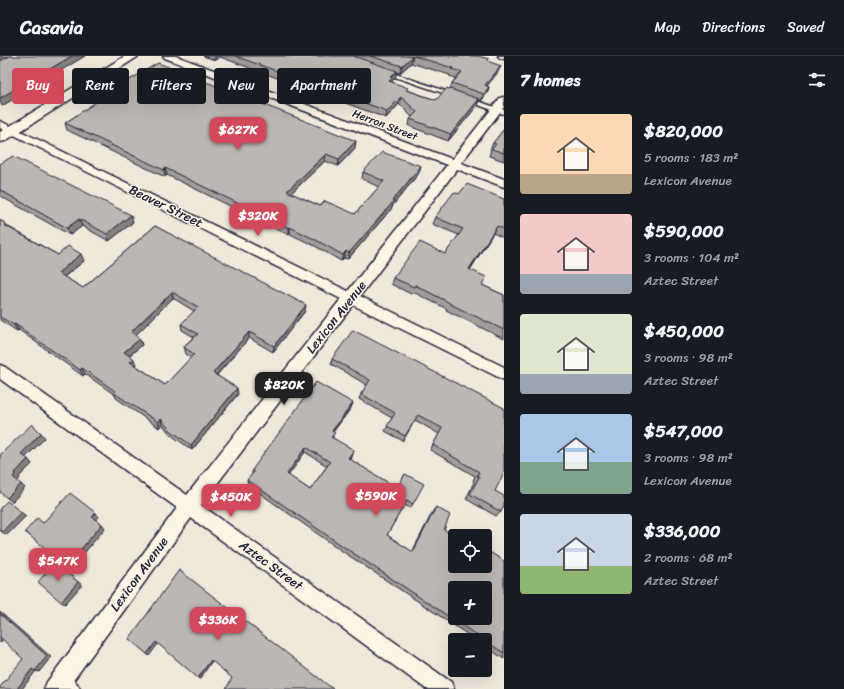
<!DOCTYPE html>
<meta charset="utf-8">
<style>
body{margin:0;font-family:Sriracha,sans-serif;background:#20242c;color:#f1f3f6;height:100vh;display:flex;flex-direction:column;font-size:15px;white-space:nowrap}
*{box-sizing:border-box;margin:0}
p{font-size:13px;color:#9ea1a6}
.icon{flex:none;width:22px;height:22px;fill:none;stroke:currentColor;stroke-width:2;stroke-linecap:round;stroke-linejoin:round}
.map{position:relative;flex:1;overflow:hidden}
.details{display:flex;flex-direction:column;background:#171b24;width:340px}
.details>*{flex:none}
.hud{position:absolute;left:12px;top:12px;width:380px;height:36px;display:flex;gap:8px}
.tools{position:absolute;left:448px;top:473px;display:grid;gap:8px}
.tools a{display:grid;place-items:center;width:44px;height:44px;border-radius:4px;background:#171b24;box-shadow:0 4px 16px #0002;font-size:20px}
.price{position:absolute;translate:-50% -34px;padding:0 9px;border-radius:8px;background:#d1495b;color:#fff;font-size:13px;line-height:26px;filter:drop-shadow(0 1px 2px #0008)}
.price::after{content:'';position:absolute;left:50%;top:24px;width:12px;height:9px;margin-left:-6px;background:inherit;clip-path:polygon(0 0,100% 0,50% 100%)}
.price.active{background:#222;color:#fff}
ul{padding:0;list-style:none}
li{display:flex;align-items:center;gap:12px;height:100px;padding:0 16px}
li span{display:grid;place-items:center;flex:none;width:112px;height:80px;border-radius:4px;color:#555}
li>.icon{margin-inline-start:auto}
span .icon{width:48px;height:48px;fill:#fffc;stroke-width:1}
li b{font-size:17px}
h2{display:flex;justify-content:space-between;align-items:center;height:48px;padding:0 16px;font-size:17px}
.pill{padding:0 14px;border-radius:4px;background:#171b24;box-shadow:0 4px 16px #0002;font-size:14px;line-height:36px}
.pill.active{background:#d1495b;color:#fff}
header{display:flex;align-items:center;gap:24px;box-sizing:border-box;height:56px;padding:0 20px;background:#171b24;border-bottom:1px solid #363941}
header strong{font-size:19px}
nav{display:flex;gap:22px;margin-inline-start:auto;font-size:14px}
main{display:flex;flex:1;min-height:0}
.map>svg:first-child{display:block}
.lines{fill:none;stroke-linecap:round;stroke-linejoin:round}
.service-casing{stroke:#22223b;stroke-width:3}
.minor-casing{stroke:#22223b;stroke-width:3}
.tertiary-casing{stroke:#22223b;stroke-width:3}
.service{fill:#fcf5e5;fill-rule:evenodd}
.minor{fill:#fcf5e5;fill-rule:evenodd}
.tertiary{fill:#fcf5e5;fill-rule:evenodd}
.wall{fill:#a29d9a;stroke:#22223b;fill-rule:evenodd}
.shaded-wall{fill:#84807d;stroke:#22223b}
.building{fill:#bcb7b3;stroke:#22223b;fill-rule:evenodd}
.labels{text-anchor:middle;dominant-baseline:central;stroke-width:3;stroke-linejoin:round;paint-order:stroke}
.far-street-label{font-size:11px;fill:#22223b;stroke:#fcf5e5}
.street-label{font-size:13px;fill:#22223b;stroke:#fcf5e5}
</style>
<header>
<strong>Casavia</strong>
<nav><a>Map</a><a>Directions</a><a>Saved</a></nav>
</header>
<main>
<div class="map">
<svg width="504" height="633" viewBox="0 0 504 633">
<rect width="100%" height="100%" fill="#efe8db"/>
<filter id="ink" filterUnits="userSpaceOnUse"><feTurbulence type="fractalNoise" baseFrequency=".025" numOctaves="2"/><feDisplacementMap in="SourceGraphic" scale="8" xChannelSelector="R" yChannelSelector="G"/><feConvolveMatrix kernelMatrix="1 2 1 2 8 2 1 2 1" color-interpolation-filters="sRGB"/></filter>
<g filter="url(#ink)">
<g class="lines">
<defs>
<g id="service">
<path d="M383,15H387L457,39L452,40L383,17Z"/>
<path d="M467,43H471L504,54V58L467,45Z"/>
<path d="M63,617C70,620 77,626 80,633H66L59,627L57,623L59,619Z"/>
</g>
<g id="minor">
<path d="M163,0H176L452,103L500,42L504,41V51L461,107L504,123V131L457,113L360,240L504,311V324L353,249L201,449L451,626L454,633H426L191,462L67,633H44L47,626L177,452L0,323V309L5,311L187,439L341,243L0,72V65L348,235L447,109L165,2Z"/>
<path d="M498,0H504V3L500,2Z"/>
</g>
<path id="tertiary" d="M125,0H139L5,85L0,86V76Z"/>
</defs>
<!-- service casing -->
<use href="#service" class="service-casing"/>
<!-- minor casing -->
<use href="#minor" class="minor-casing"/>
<!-- tertiary casing -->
<use href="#tertiary" class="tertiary-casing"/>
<!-- service -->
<use href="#service" class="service"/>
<!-- minor -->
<use href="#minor" class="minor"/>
<!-- tertiary -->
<use href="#tertiary" class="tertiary"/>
</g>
<!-- wall -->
<g class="wall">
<path d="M203,0H478L488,5L498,16L487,30L489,31L487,37L481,45L479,44L477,50L448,85L409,70L410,63L412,61L399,48L386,62L220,1L215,4ZM411,7L450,19L449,20L456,22L452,27L450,33L436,44L407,34L392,26V25L395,22L397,16L400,17Z"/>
<path d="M106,38L355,92L338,110L325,105L291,137L320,150L355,158L379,131L362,123L363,116L419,117L393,149L392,152L348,203L344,202L341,205L315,190L290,178L289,179L167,119L165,121L67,74L65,67L107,39Z"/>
<path d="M504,73V105L489,100L491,94H490L493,87Z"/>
<path d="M0,108L133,166L109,185L82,170L70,179L0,140Z"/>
<path d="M459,138L504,143V182L493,177L470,214L482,229L504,239V283L446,254L447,253L413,236L411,238L391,228L393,222L445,198L459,179L432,168L435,161Z"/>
<path d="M0,164L6,168L7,170L58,199L84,205L64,221L83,232L155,170L305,255L273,296L249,282L217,319L238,338L192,394L171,379L162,368L159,372L116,342L115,339L85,318L83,320L19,274L17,275L0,264ZM173,242L194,255L181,268L182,274L194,281L184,290L186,298L191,302L165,329L135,309H136L129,300L142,289L140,283L136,279Z"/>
<path d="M332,303L504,352L495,435L501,456L496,460L466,443L474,426L473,425L475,420L430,394L439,378L415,364L403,385L385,375L392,362L359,343L361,338L367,329L331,308Z"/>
<path d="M351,352L333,376V382L352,398L349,403L397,432L405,418L413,448L410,452L404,449L387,479L412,496L433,455L436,451L444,474L455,510L504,505V603L485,590V584H476L342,495L248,429L247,424L252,419V414ZM305,396L327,410L310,434L288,419Z"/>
</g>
<!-- shaded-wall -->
<g class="shaded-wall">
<path d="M0,0H14L0,8Z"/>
<path d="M72,0H85L2,50L0,46V42Z"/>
<path d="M215,0H220V1L215,4Z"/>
<path d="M413,0L411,7L400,17L402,10Z"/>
<path d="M501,10L498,16L482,36L485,29Z"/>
<path d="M397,15L395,22L392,25L391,29L388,32L390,21Z"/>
<path d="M489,31L487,37L481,45L484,38Z"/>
<path d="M401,41L399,48L386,62L387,55Z"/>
<path d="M479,43L477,50L448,85L451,78Z"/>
<path d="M356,85L355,92L338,110L339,103Z"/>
<path d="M326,98L325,105L286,142L287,135Z"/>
<path d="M421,110L419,117L393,149L392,152L348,203L349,197Z"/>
<path d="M165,112L167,119L165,121L164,114Z"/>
<path d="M131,159L133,166L109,185L107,178Z"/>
<path d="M79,163L82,170L70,179L67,172Z"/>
<path d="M497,170L493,177L466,220L469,213Z"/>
<path d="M290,171V178L289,179V172Z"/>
<path d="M346,195L344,202L341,205L343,199Z"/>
<path d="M81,198L84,205L61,223L58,217Z"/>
<path d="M172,236L173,242L133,282L131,276Z"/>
<path d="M306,249L305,255L273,296L274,290Z"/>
<path d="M15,268L19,274L17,275L14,269Z"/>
<path d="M249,276V282L213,323V317Z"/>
<path d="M140,283L142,289L126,302L124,296Z"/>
<path d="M134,303L136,309L132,312L130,306Z"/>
<path d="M82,312L85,318L83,320L80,314Z"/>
<path d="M237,332L238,338L192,394L191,389Z"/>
<path d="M353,347L351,352L330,380L332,375Z"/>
<path d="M161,363L162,368L159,372L158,366Z"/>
<path d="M41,377L45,382L25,402L21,398Z"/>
<path d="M306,391L305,396L286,423L287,418Z"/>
<path d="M354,394L352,398L347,407L348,402Z"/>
<path d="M28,403L32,408L19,421L20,422L17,426L13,421L15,417Z"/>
<path d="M21,428L25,432L12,446L7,442Z"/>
<path d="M21,456L26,460L7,479L2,476Z"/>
<path d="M96,457L99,461L95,465L92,461Z"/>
<path d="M102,468L105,472L71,513L67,510Z"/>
<path d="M59,510L82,529L65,548L61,546Z"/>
<path d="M0,556L51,601L39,616L36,615L22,633H17L32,613L0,558Z"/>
<path d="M0,580L4,582L0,587Z"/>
<path d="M156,586L158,588L149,600L147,598Z"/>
<path d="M211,604L212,605L200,623L198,622Z"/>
</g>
<!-- building -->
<g class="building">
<path d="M10,0H72L0,42V5Z"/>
<path d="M235,0H353L397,15L390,21L393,22L389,25L408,32L406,34L436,44L447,32L479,43L451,78L410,63L417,56L401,41L387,55Z"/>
<path d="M370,0H413L402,10Z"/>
<path d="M414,0H478L489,3L488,4L490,6L501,10L485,29L489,31L484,38L452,27L462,16L451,13L453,12Z"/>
<path d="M158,7L356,85L339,103L326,98L287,135L320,150L325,145L355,158L384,125L363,116L382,96L421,110L392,145H394L349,197L346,195L343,199L316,184L290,171L289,172L165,112L164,114L65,67L108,38H106Z"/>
<path d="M504,73V97L492,93L496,88L493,87Z"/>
<path d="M13,100L131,159L107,178L79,163L67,172L0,134V108Z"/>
<path d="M467,128L504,143V173L497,170L469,213L486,221L482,229L504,239V274L450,248V247L415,229L414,231L393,222L420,186L445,198L463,173L435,161L454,136L459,138Z"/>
<path d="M0,164L6,168L4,169L58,199L68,190L81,198L58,217L83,232L155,170L306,249L274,290L249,276L213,317L237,332L191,389L170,374L161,363L158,366L114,337L115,335L82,312L80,314L15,268L14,269L0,261ZM172,236L198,251L181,268L198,278L184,290L185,292L194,298L165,329L130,306L134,303L124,296L140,283L131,276Z"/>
<path d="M353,274L504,352V417L495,435L504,440V449L501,456L470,438L479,421L477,420L479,416L433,389L442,372L418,359L405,380L387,370L395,357L361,338L370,324L332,303Z"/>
<path d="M316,326L353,347L332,375L335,377L331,381L354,394L348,402L397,432L405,418L424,428L413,448L407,444L387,479L413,496L436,451L450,459L444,474L455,480V510H485V493L504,505V597L485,585V584H484L344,491L247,424L254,416L252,414ZM306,391L330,406L310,434L287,418ZM455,532H485V562H455Z"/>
<path d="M32,368L41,377L21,398L28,403L15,417L16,418L13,421L21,428L7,442L0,436V399Z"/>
<path d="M70,437L96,457L92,461L102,468L67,510L25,476L37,462L43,467Z"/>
<path d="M7,445L21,456L2,476L0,474V452Z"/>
<path d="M55,506L78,526L61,546L38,526Z"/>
<path d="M179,514L333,633H226L232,622L211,604L198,622L156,586L147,598L129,583Z"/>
<path d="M0,558L47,600L35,615L32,613L17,633H0V631L23,603L0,581Z"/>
</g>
</g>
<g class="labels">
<!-- far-street labels -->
<g class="far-street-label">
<text transform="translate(385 69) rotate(21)">Herron Street</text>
</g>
<!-- street labels -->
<g class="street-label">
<text transform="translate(166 150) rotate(26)">Beaver Street</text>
<text transform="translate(336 261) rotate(-52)">Lexicon Avenue</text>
<text transform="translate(271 509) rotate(36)">Aztec Street</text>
<text transform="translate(139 518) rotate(-54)">Lexicon Avenue</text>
</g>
</g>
</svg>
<div class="tools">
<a><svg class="icon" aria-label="locate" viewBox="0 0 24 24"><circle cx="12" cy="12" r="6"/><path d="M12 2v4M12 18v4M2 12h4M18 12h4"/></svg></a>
<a>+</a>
<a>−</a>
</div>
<b class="price" style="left:238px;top:95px">$627K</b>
<b class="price" style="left:258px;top:181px">$320K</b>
<b class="price active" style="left:284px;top:350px">$820K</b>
<b class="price" style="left:376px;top:461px">$590K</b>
<b class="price" style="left:231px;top:462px">$450K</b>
<b class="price" style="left:58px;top:526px">$547K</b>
<b class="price" style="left:218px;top:585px">$336K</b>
<div class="hud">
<a class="pill active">Buy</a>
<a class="pill">Rent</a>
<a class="pill">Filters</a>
<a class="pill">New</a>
<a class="pill">Apartment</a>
</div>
</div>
<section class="details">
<h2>7 homes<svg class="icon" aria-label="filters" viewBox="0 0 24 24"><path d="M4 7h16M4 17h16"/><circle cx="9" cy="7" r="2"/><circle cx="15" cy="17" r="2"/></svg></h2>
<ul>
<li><span style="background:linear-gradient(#ffd9b3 75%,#b9a48a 0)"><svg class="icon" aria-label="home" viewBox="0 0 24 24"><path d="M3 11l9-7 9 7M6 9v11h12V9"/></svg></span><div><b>$820,000</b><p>5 rooms · 183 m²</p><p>Lexicon Avenue</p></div></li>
<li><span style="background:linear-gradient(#f6c9c9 75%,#9aa5b1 0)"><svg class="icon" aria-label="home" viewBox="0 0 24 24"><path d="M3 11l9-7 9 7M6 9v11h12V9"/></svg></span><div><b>$590,000</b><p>3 rooms · 104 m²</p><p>Aztec Street</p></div></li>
<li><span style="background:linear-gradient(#dfe7d0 75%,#9aa5b1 0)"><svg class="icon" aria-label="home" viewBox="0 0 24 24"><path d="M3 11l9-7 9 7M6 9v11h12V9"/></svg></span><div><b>$450,000</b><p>3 rooms · 98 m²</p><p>Aztec Street</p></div></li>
<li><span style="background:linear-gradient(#a9c7e8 60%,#7fa58c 0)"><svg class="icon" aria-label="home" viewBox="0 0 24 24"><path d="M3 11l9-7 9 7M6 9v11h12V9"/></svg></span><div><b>$547,000</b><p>3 rooms · 98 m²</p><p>Lexicon Avenue</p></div></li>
<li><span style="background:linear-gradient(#c9d6e8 65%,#8fb573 0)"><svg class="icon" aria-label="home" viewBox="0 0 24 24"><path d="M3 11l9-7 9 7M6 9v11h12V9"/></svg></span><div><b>$336,000</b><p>2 rooms · 68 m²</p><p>Aztec Street</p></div></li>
</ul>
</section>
</main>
